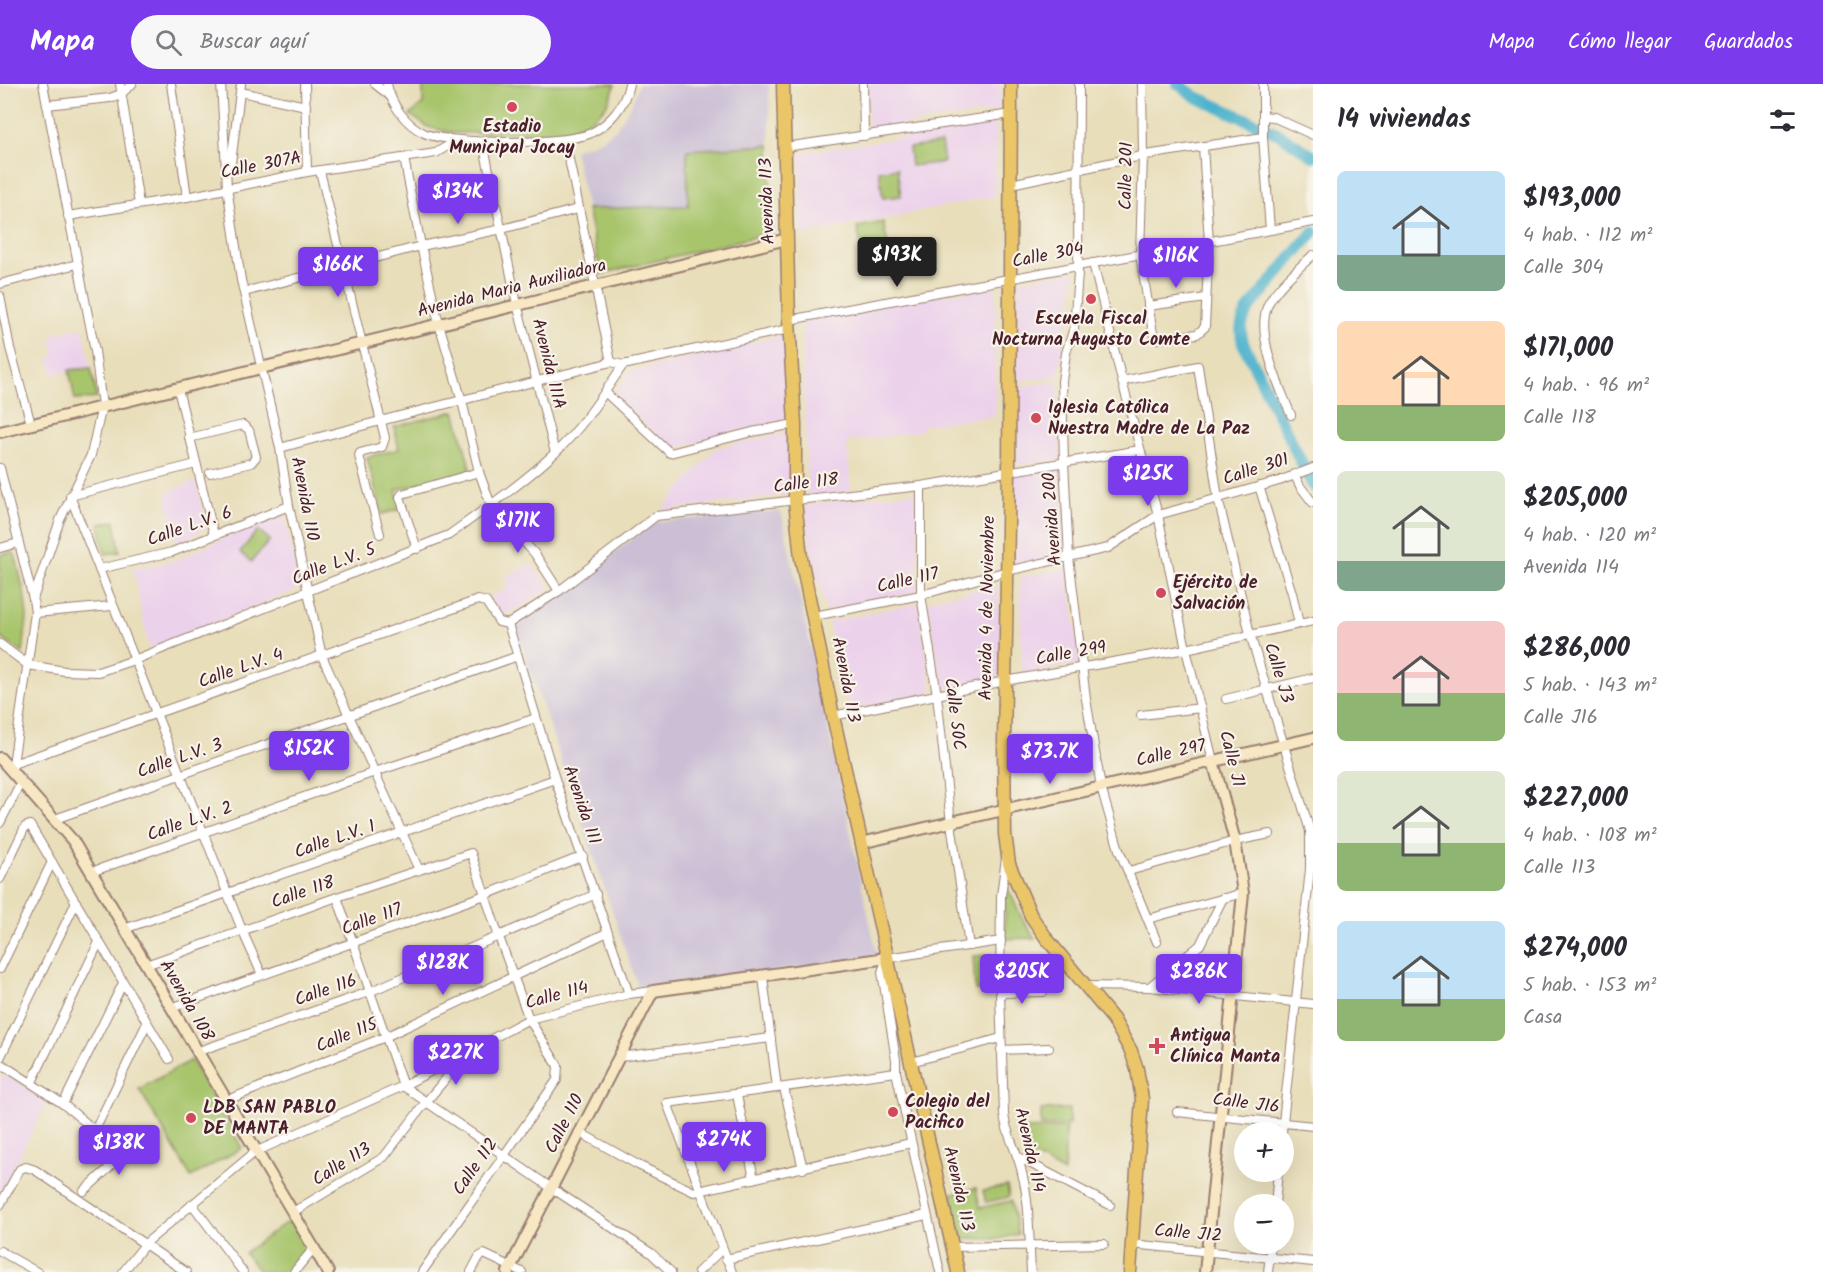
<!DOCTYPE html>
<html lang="es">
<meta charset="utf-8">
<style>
body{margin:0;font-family:Kalam,sans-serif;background:#f7f7f7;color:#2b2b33;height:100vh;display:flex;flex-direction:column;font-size:22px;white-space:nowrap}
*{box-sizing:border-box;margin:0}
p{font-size:20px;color:#7c7c81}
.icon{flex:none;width:33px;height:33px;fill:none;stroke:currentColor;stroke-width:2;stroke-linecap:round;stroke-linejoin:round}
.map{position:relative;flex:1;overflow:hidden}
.drawer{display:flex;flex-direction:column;background:#fff;width:510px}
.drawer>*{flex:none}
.tools{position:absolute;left:1234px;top:1038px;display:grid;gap:12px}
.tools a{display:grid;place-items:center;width:60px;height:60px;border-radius:50%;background:#fff;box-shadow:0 6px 24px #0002;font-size:30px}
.price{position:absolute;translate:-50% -51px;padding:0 14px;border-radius:6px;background:#7c3aed;color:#fff;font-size:20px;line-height:39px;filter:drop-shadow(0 2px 3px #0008)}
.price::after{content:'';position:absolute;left:50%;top:36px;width:18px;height:14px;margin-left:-9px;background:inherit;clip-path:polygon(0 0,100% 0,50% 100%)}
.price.current{background:#222;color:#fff}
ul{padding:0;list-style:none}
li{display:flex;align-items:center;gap:18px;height:150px;padding:0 24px}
li span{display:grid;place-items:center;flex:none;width:168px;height:120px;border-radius:9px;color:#555}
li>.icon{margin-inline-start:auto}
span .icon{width:72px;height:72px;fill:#fffc;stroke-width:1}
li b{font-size:26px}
h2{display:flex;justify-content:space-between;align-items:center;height:72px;padding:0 24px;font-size:26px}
header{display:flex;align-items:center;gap:36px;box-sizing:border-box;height:84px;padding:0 30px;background:#7c3aed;color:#fff}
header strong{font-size:28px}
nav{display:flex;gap:33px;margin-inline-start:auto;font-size:21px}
.search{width:420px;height:54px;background:#f7f7f7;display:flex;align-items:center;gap:15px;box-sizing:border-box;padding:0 21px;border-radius:33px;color:#7c7c81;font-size:22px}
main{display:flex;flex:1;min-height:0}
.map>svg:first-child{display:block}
.built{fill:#ecd1eb}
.industrial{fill:#cbbfd5}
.green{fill:#a8c56c;stroke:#79724c;stroke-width:1.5}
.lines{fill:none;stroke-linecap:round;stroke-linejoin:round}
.river{stroke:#4db2cc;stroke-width:12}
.street-casing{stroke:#997e72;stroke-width:10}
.secondary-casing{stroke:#997e72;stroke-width:14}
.primary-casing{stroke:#997e72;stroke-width:15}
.street{stroke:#fff;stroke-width:8}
.secondary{stroke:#f7e8c3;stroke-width:10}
.primary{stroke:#ebc669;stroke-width:12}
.poi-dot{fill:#d1495b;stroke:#f7f3e8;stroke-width:2}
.labels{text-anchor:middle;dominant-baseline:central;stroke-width:4.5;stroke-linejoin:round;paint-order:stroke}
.poi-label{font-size:18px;font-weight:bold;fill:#4a1f2b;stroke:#f7f3e8;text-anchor:start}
.street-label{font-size:18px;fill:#4a1f2b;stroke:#f7f3e8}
</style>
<header>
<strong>Mapa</strong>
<div class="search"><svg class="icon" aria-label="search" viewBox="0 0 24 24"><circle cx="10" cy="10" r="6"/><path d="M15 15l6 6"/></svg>Buscar aquí</div>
<nav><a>Mapa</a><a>Cómo llegar</a><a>Guardados</a></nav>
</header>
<main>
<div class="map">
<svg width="1313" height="1188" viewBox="0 0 1313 1188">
<rect width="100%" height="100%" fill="#f7f3e8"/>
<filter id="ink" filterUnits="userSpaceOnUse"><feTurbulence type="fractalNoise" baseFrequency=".0167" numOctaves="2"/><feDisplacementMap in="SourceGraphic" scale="12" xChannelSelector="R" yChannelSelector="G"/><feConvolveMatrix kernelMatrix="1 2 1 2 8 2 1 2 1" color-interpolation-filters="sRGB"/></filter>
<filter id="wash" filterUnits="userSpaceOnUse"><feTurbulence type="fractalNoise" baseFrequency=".008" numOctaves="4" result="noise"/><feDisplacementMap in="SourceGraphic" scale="24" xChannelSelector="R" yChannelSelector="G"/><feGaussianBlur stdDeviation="1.35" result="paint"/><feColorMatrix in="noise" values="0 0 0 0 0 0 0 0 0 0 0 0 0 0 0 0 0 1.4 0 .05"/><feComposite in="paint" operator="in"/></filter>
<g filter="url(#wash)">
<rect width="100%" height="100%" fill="#e8deba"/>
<!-- built -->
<g class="built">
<path d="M868,0H1000V26L866,47V42L868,41Z"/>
<path d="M996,39L995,112L802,151L800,69Z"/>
<path d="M1076,187L1058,292L1017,297L1019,197Z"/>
<path d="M996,203L995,332L924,341L920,347L847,358L851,406L808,415L802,237L881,223V221Z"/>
<path d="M83,243L91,284L53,290L49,274L55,271L51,256L54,255L53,250Z"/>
<path d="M786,250L791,337L751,343L673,365L613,311L630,288Z"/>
<path d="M1058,298L1061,376L1018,381V302Z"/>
<path d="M792,348L791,410L661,427L716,364Z"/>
<path d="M1060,383L1068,475L1013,482L1015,389Z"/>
<path d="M196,397L207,444L176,460L166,409Z"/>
<path d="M915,408L918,434L917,508L826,527L811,465L805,421Z"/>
<path d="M284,432L301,504L149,565L133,485L173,477L245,445Z"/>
<path d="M531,480L551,504L520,523L500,533L490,513L510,503L505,493Z"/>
<path d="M1068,484L1080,579L1022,591L1020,493Z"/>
<path d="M997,501L1003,592L943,606L928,520L930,516Z"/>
<path d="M918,519L932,608L849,626L828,538Z"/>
<path d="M4,990L48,1016L0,1110V999Z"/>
</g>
<!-- industrial -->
<g class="industrial">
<path d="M639,0H769L770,61L687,66L688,122L587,125L574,66L599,57L615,46L631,21Z"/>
<path d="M781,427L877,871L759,889L638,903L516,544L654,438Z"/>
</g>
<!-- green -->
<g class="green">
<path d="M423,0H615C609,29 588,41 560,48L453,49L428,43L410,31L423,20Z"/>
<path d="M941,59L944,78L911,82L909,64Z"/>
<path d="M770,61L771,149L601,190L587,125L688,122L687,66Z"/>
<path d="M897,84L901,112L883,114L879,87Z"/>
<path d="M883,138L891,175L865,180L857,143Z"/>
<path d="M91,284L97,314L75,316L69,286Z"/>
<path d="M455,327L471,387L396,406L401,425L382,430L367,373L399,365L394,343Z"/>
<path d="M115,437L120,468L105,470L99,440Z"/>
<path d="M258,446L270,456L251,478L240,468Z"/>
<path d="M12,468L15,470L24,508L27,533L23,569L0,553V471Z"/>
<path d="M1005,798L1024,838L1035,854L1005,855Z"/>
<path d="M990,871L993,905L975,906L973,872Z"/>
<path d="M191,976L242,1064L191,1093L139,1005Z"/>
<path d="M1069,1025V1041L1041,1042V1026Z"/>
<path d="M1066,1044L1064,1089L1030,1070L1018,1045Z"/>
<path d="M1007,1102L1009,1113L986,1118L983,1107Z"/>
<path d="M976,1104L980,1124L1011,1117L1018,1150L999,1155L962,1154L951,1110Z"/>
<path d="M291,1135L310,1168L293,1188H260L244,1169Z"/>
</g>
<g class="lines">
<!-- river -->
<g class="river">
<path d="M1178,0L1196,13L1277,49L1313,72"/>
<path d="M1313,148L1250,223C1242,235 1239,245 1243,259L1313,402"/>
</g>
</g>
</g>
<g filter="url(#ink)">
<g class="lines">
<defs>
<g id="street">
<path d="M120,0L139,120"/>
<path d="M171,0L187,113"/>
<path d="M221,0L227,103L241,196L280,364L289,422L322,572L419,786"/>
<path d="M305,0L307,88"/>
<path d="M375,0L390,12"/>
<path d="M387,0C391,20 405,40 424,49C449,61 567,61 591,49C611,39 625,21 629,0"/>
<path d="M863,0L864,52"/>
<path d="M1079,0L1078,189L1074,244L1066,269L1062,297L1064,378L1069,473L1086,615L1101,703L1119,766L1157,858"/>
<path d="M1142,0L1143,72L1140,171L1153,249L1157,255L1197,250L1205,243L1209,159L1203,62"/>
<path d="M1263,0V53L1270,146"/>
<path d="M241,8L306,22"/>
<path d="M47,21L110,14L121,10L132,0"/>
<path d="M1263,32L1273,33L1313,51"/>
<path d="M565,56L611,278"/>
<path d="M483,58L517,220L555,369"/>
<path d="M785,63L1011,30"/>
<path d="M404,74L421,162L439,240L462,317L479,388L491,421L535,470L559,507"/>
<path d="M230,87L241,0"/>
<path d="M320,87L385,354L382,363L360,369L359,372L380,450"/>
<path d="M1011,100L1146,71L1263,53"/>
<path d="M68,132L187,113L307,88L436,69L457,56"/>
<path d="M1093,179L1122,297L1158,431L1186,565L1213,677"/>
<path d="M0,200L77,180"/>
<path d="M244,208L421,162L502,145L578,125"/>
<path d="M0,212L10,264L31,340"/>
<path d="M1148,222L1206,214"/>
<path d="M789,236L1313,138"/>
<path d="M1122,297L1198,282L1218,414L1250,550L1310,747V785L1282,1048"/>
<path d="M178,305L214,451"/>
<path d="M605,308L670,369L752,348L795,340"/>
<path d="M1291,331C1280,304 1256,253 1267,223C1273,206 1299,184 1313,171"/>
<path d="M189,354L243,341L249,346L256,373L251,379L210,389"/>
<path d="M280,364C389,333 501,307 611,278L623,281L789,245"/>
<path d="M196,380L70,412L242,846L262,891"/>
<path d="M0,384L33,515"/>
<path d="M1294,390L1300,402L1313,419"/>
<path d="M921,402V511L937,611L951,739L969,862"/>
<path d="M1259,402L1292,509L1299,540"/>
<path d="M0,464L18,459"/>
<path d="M417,465L400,413L402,410L479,388"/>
<path d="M99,485L172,468L289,422"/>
<path d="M35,529L112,522"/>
<path d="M814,532L921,511L1007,487L1108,464L1158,431L1279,397L1313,384"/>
<path d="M508,540L559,507L656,432L921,402L1140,366"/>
<path d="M508,540L555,695L629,910"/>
<path d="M0,560L28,581L65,587L98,588L134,576L449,451C485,425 523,399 555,369C582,344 603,311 623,281"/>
<path d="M1226,615L1313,594"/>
<path d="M1141,631L1201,624"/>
<path d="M833,632L1005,597L1186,565L1313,537"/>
<path d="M13,680L478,516L486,518L499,538L508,540"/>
<path d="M12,687L35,529L33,515L60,436L91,371L102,322L95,267L43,0"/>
<path d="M55,735L518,572"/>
<path d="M0,739L21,698"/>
<path d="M1006,774L1001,812L1000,909L1004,1030C1006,1051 1018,1068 1022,1089C1030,1119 1029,1156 1031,1188"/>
<path d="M1129,787L1235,757L1270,750"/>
<path d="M91,788L375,688L536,634"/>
<path d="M0,795L25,743L30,741L169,975"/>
<path d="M337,813L403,1002L550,1103L651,1169L671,1188"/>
<path d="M1148,835L1243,809"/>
<path d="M124,845L555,695"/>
<path d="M146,881L337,813L471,769L499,853L529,935L558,982L557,996L422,1188"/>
<path d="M0,885L52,778"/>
<path d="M763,893L777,1004"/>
<path d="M1086,902L1149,903L1313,920"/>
<path d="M1149,903L1200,861L1223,814"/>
<path d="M1000,909L1043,908"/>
<path d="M171,924L485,811L583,772"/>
<path d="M1001,966L1049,964"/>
<path d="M196,968L369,908L596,810"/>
<path d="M619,973L771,954"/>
<path d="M0,974L76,818"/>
<path d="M911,978L1001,954"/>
<path d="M0,979L63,1020L124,1070"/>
<path d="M32,998L99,858"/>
<path d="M784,1004L803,1085"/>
<path d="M737,1011L754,1095"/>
<path d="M225,1017L385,953L608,848"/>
<path d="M63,1020L123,899"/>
<path d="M1177,1028L1313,1042"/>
<path d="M95,1046L147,939"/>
<path d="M579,1048L638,1081L694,1108L911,1059"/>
<path d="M1018,1073L1110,1121"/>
<path d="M84,1107L137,1058"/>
<path d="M192,1120L243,1188"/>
<path d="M1275,1120L1278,1088"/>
<path d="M0,1121L20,1085L26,1083L35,1086L186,1188"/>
<path d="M293,1128L384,1073L426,1018L464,973"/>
<path d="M1131,1160L1313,1178"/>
<path d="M952,1163L1104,1160"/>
<path d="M0,1167L37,1188"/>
<path d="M726,1175L927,1131"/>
<path d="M123,1188L146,1159L255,1068L403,1002L529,935L629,910L653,907"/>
<path d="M294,1188L314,1164"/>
<path d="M471,1188L479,1173L484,1170L522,1188"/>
<path d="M698,1188L722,1165"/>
<path d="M732,1188L667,1019L896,988"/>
<path d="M940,1188L896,988V976L882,888L887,874L1001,857"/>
<path d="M1268,1188L1271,1160"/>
</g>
<g id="secondary">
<path d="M0,348L787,155"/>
<path d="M0,674L73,757L328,1188"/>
<path d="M861,759L1313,654"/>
<path d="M508,1188L653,907L887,874"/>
<path d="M1205,1188L1243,809L1235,757L1213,677"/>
</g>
<g id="primary">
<path d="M783,0L789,236L795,340V417L801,474L833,632L958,1188"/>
<path d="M1011,0L1009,388L1004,658L1005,750L1009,780L1031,832L1047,855L1113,935L1131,967L1137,985L1142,1015L1130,1188"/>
</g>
</defs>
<!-- street casing -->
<use href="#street" class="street-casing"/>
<!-- secondary casing -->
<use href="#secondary" class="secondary-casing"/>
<!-- primary casing -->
<use href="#primary" class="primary-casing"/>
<!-- street -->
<use href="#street" class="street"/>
<!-- secondary -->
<use href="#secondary" class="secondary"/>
<!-- primary -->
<use href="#primary" class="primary"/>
</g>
</g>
<!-- markers -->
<g class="poi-dot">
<circle cx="512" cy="23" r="6"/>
<circle cx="1091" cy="215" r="6"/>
<circle cx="1036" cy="334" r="6"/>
<circle cx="1161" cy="509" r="6"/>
<path d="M1154 953h6v6h6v6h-6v6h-6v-6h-6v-6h6z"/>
<circle cx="893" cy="1028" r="6"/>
<circle cx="191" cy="1034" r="6"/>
</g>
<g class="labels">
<!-- poi labels -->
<g class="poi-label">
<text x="512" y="43" text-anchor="middle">Estadio<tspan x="512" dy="21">Municipal Jocay</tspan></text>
<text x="1091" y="235" text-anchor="middle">Escuela Fiscal<tspan x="1091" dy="21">Nocturna Augusto Comte</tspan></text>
<text x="1048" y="324">Iglesia Católica<tspan x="1048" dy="21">Nuestra Madre de La Paz</tspan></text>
<text x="1173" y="499">Ejército de<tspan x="1173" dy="21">Salvación</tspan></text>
<text x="1170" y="952">Antigua<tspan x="1170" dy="21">Clínica Manta</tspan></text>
<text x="905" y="1018">Colegio del<tspan x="905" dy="21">Pacifico</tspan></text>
<text x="203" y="1024">LDB SAN PABLO<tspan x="203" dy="21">DE MANTA</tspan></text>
</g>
<!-- street labels -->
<g class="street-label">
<text transform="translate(261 82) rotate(-11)">Calle 307A</text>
<text transform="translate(1127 92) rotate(-89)">Calle 201</text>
<text transform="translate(768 117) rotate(-92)">Avenida 113</text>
<text transform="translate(1048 172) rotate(-11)">Calle 304</text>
<text transform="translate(512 205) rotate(-14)">Avenida Maria Auxiliadora</text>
<text transform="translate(548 280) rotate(76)">Avenida 111A</text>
<text transform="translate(1256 386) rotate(-18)">Calle 301</text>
<text transform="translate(806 400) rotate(-7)">Calle 118</text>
<text transform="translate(304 415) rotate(79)">Avenida 110</text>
<text transform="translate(1053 435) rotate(-94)">Avenida 200</text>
<text transform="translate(190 443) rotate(-19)">Calle L.V. 6</text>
<text transform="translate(334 481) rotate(-21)">Calle L.V. 5</text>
<text transform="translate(908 497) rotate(-13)">Calle 117</text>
<text transform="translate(988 524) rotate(-89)">Avenida 4 de Noviembre</text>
<text transform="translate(1071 570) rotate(-10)">Calle 299</text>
<text transform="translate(241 585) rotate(-19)">Calle L.V. 4</text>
<text transform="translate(1278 589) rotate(73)">Calle J3</text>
<text transform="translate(845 596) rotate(79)">Avenida 113</text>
<text transform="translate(954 630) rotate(83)">Calle 50C</text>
<text transform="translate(1171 670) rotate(-13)">Calle 297</text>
<text transform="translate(180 675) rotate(-19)">Calle L.V. 3</text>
<text transform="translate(1231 675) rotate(76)">Calle J1</text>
<text transform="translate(581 721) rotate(71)">Avenida 111</text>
<text transform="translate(190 738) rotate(-19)">Calle L.V. 2</text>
<text transform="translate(335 756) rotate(-19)">Calle L.V. 1</text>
<text transform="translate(303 809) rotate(-19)">Calle 118</text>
<text transform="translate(372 836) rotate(-20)">Calle 117</text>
<text transform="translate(326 907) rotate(-19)">Calle 116</text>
<text transform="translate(557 912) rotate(-15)">Calle 114</text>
<text transform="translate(186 917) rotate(60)">Avenida 108</text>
<text transform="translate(347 952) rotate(-22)">Calle 115</text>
<text transform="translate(1246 1020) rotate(7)">Calle J16</text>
<text transform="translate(565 1040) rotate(-63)">Calle 110</text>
<text transform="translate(1029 1066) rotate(77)">Avenida 114</text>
<text transform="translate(342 1081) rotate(-32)">Calle 113</text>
<text transform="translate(476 1083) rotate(-55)">Calle 112</text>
<text transform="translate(958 1105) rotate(77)">Avenida 113</text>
<text transform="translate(1188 1150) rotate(5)">Calle J12</text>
</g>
</g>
</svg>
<div class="tools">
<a>+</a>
<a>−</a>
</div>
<b class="price" style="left:458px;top:141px">$134K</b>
<b class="price current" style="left:897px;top:204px">$193K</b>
<b class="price" style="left:1176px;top:205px">$116K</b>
<b class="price" style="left:338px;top:214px">$166K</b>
<b class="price" style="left:1148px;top:423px">$125K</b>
<b class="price" style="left:518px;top:470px">$171K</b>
<b class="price" style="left:309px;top:698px">$152K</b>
<b class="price" style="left:1050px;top:701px">$73.7K</b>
<b class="price" style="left:443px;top:912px">$128K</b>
<b class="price" style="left:1022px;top:921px">$205K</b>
<b class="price" style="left:1199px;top:921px">$286K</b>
<b class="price" style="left:456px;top:1002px">$227K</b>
<b class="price" style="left:724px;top:1089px">$274K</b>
<b class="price" style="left:119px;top:1092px">$138K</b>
</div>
<section class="drawer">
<h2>14 viviendas<svg class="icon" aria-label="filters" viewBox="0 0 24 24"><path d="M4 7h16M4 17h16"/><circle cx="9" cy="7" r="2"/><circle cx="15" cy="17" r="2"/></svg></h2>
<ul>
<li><span style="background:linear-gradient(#bfe0f5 70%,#7fa58c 0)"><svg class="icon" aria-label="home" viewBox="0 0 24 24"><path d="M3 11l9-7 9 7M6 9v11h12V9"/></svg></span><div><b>$193,000</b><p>4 hab. · 112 m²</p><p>Calle 304</p></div></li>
<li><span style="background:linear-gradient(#ffd9b3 70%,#8fb573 0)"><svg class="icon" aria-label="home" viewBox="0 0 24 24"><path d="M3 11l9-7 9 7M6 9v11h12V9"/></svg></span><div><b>$171,000</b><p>4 hab. · 96 m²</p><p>Calle 118</p></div></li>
<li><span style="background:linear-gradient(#dfe7d0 75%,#7fa58c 0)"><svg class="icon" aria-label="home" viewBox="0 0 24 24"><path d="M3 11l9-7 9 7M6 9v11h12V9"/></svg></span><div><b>$205,000</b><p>4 hab. · 120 m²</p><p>Avenida 114</p></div></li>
<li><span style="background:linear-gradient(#f6c9c9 60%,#8fb573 0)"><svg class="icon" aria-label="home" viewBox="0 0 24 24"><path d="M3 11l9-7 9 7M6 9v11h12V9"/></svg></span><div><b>$286,000</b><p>5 hab. · 143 m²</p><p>Calle J16</p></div></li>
<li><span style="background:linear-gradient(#dfe7d0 60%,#8fb573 0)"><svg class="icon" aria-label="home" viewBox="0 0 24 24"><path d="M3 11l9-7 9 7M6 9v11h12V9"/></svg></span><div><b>$227,000</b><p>4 hab. · 108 m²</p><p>Calle 113</p></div></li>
<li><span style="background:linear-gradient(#bfe0f5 65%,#8fb573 0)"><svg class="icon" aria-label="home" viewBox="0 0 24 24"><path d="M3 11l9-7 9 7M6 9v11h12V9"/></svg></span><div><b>$274,000</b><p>5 hab. · 153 m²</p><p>Casa</p></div></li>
</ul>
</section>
</main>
